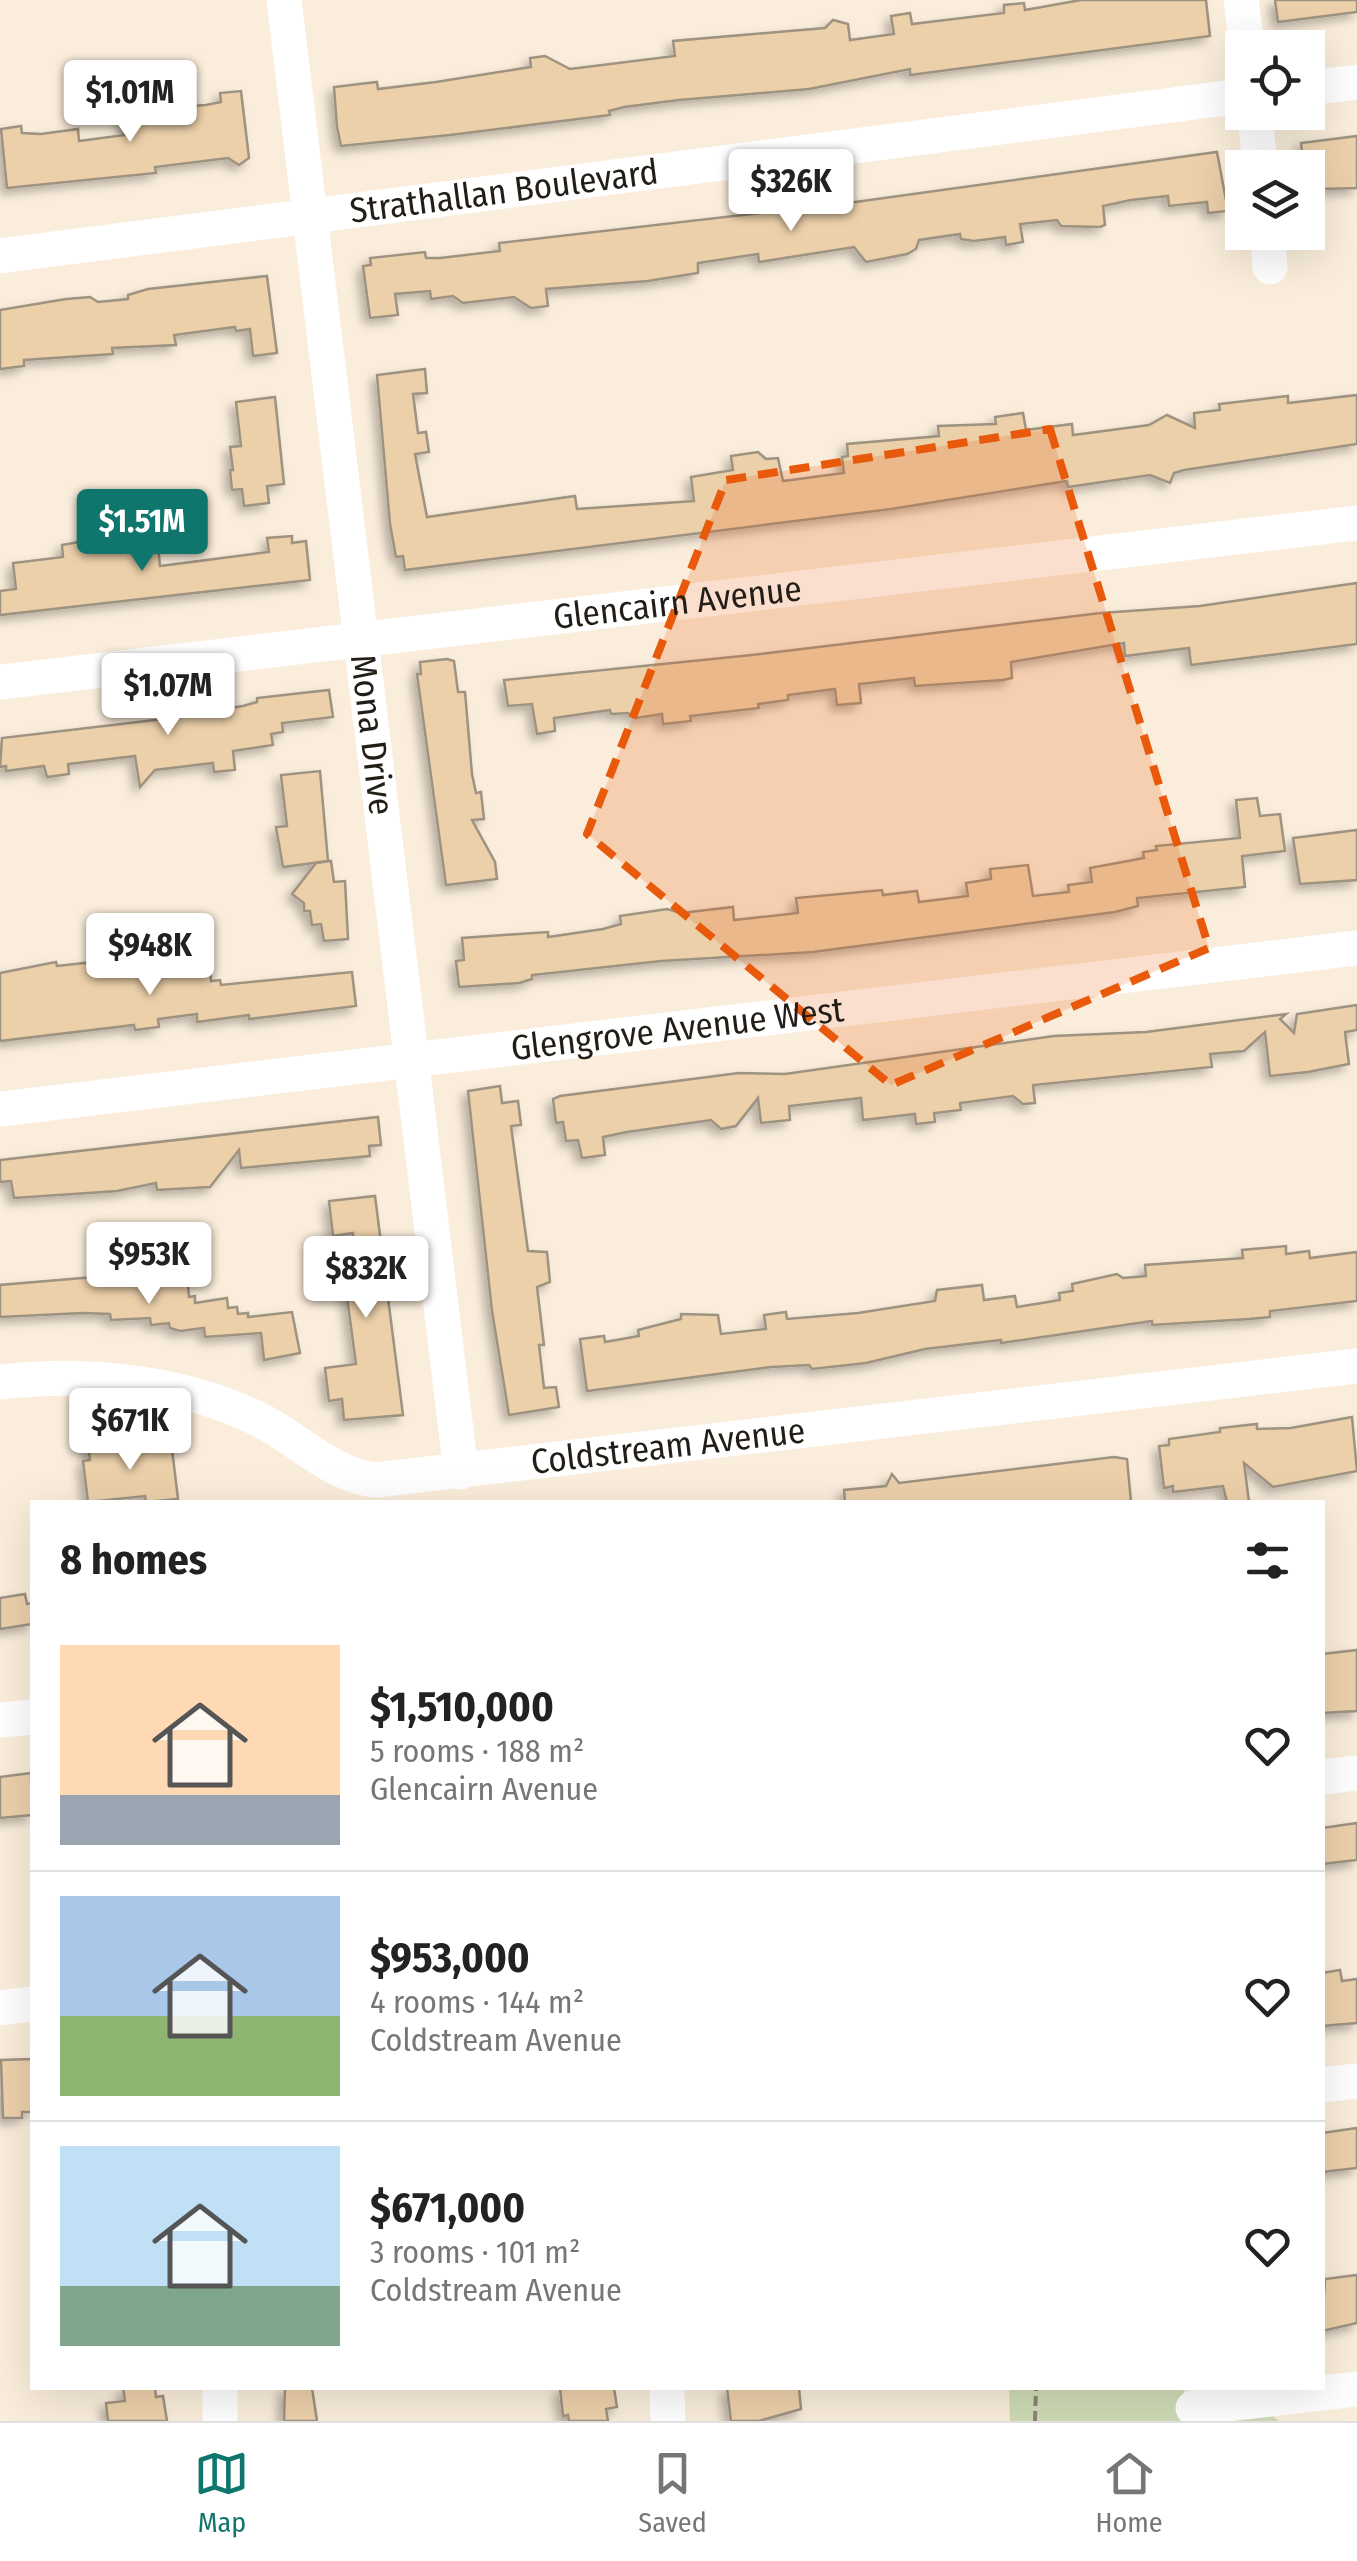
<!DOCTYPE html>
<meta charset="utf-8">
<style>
body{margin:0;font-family:"Fira Sans Condensed",sans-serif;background:#f2f2f2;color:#222;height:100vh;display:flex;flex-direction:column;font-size:38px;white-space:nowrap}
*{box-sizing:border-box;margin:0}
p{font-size:32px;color:#767676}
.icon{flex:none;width:55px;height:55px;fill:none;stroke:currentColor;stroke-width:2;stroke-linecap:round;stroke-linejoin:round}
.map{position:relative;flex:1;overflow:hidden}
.side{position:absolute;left:30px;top:1500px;width:1295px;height:890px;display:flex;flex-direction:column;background:#fff;border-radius:0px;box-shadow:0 10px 40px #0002}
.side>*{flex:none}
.tools{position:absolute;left:1225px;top:30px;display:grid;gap:20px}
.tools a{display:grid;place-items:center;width:100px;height:100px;border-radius:0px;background:#fff;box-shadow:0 10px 40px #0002;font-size:50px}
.price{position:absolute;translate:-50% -85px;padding:0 22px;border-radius:10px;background:#fff;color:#222;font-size:32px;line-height:65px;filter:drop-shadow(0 2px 5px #0008)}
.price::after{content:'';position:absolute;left:50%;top:60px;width:30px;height:22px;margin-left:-15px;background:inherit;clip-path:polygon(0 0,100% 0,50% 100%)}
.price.selected{background:#0f766e;color:#fff}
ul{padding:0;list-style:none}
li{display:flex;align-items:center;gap:30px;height:250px;padding:0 30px}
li+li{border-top:2px solid #e0e0e0}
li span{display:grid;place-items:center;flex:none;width:280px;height:200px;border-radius:0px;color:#555}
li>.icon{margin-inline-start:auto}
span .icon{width:120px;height:120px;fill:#fffc;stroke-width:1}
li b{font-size:42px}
h2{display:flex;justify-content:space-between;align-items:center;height:120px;padding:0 30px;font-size:42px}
.tab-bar{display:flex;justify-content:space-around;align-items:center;height:140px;border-top:2px solid #e0e0e0;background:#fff;font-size:28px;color:#767676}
.tab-bar a{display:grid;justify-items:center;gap:5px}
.tab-bar .selected{color:#0f766e}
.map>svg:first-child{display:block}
.green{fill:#cfdbb6}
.building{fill:#ecd0aa;stroke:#9e9281;stroke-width:2.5;filter:url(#shadow)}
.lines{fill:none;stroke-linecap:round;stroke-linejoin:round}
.path{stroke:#8c8477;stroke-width:4;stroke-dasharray:10 5;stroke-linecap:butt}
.minor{stroke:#fff;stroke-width:35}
.marked{fill:#e8590c;fill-opacity:0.2;stroke:#e8590c;stroke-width:8;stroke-dasharray:20 12;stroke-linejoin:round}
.labels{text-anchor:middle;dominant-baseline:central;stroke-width:10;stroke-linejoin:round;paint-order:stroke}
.street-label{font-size:35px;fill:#221e17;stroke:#fff}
</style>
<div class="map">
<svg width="1357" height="2421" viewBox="0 0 1357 2421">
<defs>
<filter id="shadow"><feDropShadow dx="-5.5" dy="5.5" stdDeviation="5" flood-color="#0004"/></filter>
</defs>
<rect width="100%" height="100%" fill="#faeddb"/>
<!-- green -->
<path class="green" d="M1009,2388H1183L1189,2420L1270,2414L1279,2421H1010Z"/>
<!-- building -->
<g class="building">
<path d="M1081,0H1206L1210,36L910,75V69L809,89L679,100L624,107L609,111L610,115L450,135L341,146L337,127L334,87L377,82L378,89L436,82L531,67L530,58L545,56L570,69L675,56L673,41L825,28L833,20L848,24L850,40L894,34L891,16L910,13L912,24L1004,13V5L1024,3L1025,10Z"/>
<path d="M1275,0H1357V12L1278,22Z"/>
<path d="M241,91L249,158L239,165L228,158L155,167L156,173L7,188L1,129L21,126L22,133L41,134L78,129L79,141L125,135L122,111L206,105L221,102L220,93Z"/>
<path d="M1357,136V188L1319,189L1317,173L1308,175L1304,168L1301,143Z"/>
<path d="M1217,152L1228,211L1208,213L1207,202L1169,206L1168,196L1131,200L1103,206L1105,225L1100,227L1061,226L1057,220L1020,224L1023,242L1006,245L1005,237L974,241L961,239L960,234L919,240L916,249L907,254L866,262L854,247L759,262L758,254L698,263V273L648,281L546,289L548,306L531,308L514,297L463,303L453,296L431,299L430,291L395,294L398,315L370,318L363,266L371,265L370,258L425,252L426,258H440L500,251L499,243L848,203Z"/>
<path d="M267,276L277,353L253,356L250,329L236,331L235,327L174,335L176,345L112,348L113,354L24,360V366L0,369V310L66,299L90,297L98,302L128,299V295L148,289Z"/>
<path d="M425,369L427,393L413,394L418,433L426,432L429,452L415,454L427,517L575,496L577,509L694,501L691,477L733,470L731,456L758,452L766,459L778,458L783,481L844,473L842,457L848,456L847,444L939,436L938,426L996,424L995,417L1023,413L1026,430L1072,424L1073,435L1149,425L1167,415L1195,428L1194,413L1220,410L1219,404L1288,396V403L1357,395V444L1184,470L1174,473L1170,483L1150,475L1068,487L1067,481L891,509L405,570L403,556L396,557L390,524L377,375Z"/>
<path d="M275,397L284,484L267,486L269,503L244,506L242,489L232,490L230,470H233L230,447L241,446L236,402Z"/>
<path d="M134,532L142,548L158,546L160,566L269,552L267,538L292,536V543L306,541L310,580L0,615V591L16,589L13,563L63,557L62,545Z"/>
<path d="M1357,583V644L1191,665L1189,648L1125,656L1124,643L1011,662L1012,678L1003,680L915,686L914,678L859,684L861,703L837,705L835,689L788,695V700L758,704L759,708L690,716L691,721L663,724L662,714L636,718L628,713L611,714L610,710L554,718L555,731L537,734L532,704L508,706L504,680L752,655L1101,613L1200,606Z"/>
<path d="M447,659L454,661L458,692H465L472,774L476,793L481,792L484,819L472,820L495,862L497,879L446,885L417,674H421L420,662Z"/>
<path d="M329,690L333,717L282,723L283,732L271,734L273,745L233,751L235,770L214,772L213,763L155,770L140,787L135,756L68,764L69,774L47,777L44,766L6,771V766L0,767L2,738L155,720L243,706L257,702V698Z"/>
<path d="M320,771L328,861L283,867L276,827L287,826L281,775Z"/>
<path d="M1257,798L1260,816L1280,814L1285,851L1242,856L1245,887L1137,898L1138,906L1115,912L813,952L661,961L532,975V979L519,983L459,987L456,961L464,960L462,938L548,932V937L603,929L621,924L620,916L667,909L681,913L733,907L734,920L798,913L796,898L882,890L883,895L917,891L919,902L968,896L966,883L991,879L990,869L1028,865L1033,896L1069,892L1068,885L1092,882L1090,868L1144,858L1143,852L1157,850L1156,846L1240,838L1236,800Z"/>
<path d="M1357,830V880L1300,884L1293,838Z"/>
<path d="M331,861L334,882L345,881L348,939L324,941L321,924L312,925L310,911H304V903L292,894L316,863Z"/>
<path d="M56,962L57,966L94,962L95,973L122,971V977L210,966L211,981L220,980L221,985L352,972L356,1006L249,1019V1015L197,1022V1014L158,1019L159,1027L135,1030L134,1025L0,1041V973Z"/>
<path d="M1357,1005V1030L1345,1032L1349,1064L1308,1072L1270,1076L1265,1032L1244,1051L1210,1054L1212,1067L1033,1085L1035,1103L1023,1104L1013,1096L960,1103L961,1110L934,1113L935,1122L916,1124L915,1114L863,1120L861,1098L789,1106L790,1120L761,1123L758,1098L736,1126L721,1129L711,1120L627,1132L603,1137L605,1155L582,1158L578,1140L566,1141L563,1122L556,1123L553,1099L560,1096L739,1073L785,1074L1054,1036L1146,1032L1286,1014L1280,1019L1294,1033L1297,1014Z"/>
<path d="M500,1086L502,1103L518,1101L521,1125L511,1126L528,1251L547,1252L550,1282L537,1287L544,1345H539L544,1388L556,1387L559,1407L509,1415L492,1311L468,1091Z"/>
<path d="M378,1117L381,1145L369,1146L370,1156L241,1168L239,1150L210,1187L157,1190L156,1183L117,1191L14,1198L11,1181L0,1182V1160L9,1159Z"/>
<path d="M375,1196L403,1415L344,1420L342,1399L329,1401L325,1368L356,1364L345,1282L358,1280L353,1233L333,1236L329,1201Z"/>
<path d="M1286,1246V1254L1309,1251L1310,1258L1357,1252V1301L1270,1311V1317L1249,1319L1152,1325V1321L1001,1343V1340L925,1349L866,1363L812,1369L809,1365L771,1367L587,1391L580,1339L604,1336L605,1342L639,1336L638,1330L681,1319V1314L718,1315L721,1334L766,1329L764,1315L786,1312L787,1319L858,1313L935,1301L937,1290L982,1285L984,1300L1015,1296L1017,1307L1060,1300L1059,1293L1073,1291L1072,1284L1117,1274L1123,1278L1146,1276L1145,1265L1243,1258L1242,1250Z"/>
<path d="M165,1271V1276L187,1274L189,1297L195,1296V1303L227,1298L228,1308L237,1307L238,1314L248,1313V1317L292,1312L300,1353L264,1360L261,1333L205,1337L204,1328L180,1331L170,1328L169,1323L151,1325L150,1318L111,1320L110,1314L83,1313L0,1317V1285Z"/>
<path d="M1352,1417L1357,1471L1273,1487L1244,1463L1249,1502H1227L1223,1486L1173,1492V1486L1164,1488L1159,1446L1169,1445V1439L1220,1432V1428L1257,1424V1429L1291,1428Z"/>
<path d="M143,1439L145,1452L172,1449L178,1499L146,1502L145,1496L88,1502L83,1461L90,1460L88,1446Z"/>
<path d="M1114,1457L1127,1459L1131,1502H845L844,1490L886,1486L892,1474L899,1483Z"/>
<path d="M25,1594L27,1604L32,1603V1624L0,1629V1598Z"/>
<path d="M1357,1650V1711L1322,1713V1654Z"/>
<path d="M31,1773L32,1815L0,1818V1777Z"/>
<path d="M1357,1823V1860L1322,1864V1828Z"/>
<path d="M1340,1970L1342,1981L1357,1979V2023L1322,2026V1973Z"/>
<path d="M32,2059V2112H22V2118H3L1,2060Z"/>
<path d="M1357,2128V2168L1322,2172V2133Z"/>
<path d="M1357,2275V2323L1322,2331L1325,2279Z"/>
<path d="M123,2388H155L156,2397L163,2396L167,2421H108L106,2403L125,2401Z"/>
<path d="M285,2388H312L317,2421H284Z"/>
<path d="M560,2388H614L617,2407L606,2409L608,2421H569L568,2415L563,2416Z"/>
<path d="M727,2388H799L801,2409L759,2421H731Z"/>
</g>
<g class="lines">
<!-- path -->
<path class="path" d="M1035,2421L1036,2388"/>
<!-- minor -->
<g class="minor">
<path id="s1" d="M284,0L461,1472"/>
<path d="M1241,0L1247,48"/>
<path d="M1308,88L1357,82"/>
<path d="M1255,112L1260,168"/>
<path d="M1267,232L1270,267"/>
<path id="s2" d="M0,256L1242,96"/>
<path id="s3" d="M0,682L1357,523"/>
<path id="s4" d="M0,1109L1357,948"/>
<path id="s5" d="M0,1382C86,1372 183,1381 262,1421C301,1441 331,1475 376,1480L1357,1366"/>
<path d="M0,1720L32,1717"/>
<path d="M1322,1777L1357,1773"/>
<path d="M0,2008L32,2004"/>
<path d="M1322,2085L1357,2081"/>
<path d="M220,2388V2421"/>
<path d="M667,2388L668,2421"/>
<path d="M1193,2408L1357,2389"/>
</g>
</g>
<!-- marked area -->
<path class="marked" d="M1050,429L1209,948L891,1085L587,834L726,480Z"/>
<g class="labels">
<!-- street labels -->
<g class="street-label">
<text stroke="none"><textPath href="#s2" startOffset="508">Strathallan Boulevard</textPath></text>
<text stroke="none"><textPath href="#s3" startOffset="682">Glencairn Avenue</textPath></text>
<text stroke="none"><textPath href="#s1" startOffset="740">Mona Drive</textPath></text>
<text stroke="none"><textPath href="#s4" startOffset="682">Glengrove Avenue West</textPath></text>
<text stroke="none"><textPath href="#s5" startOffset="692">Coldstream Avenue</textPath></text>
</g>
</g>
</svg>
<div class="tools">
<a><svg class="icon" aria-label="locate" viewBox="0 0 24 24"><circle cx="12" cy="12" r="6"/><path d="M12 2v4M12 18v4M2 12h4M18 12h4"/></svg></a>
<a><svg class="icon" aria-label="layers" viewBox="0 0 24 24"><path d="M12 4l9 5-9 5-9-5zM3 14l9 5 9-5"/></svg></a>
</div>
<b class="price" style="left:130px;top:145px">$1.01M</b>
<b class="price" style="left:791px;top:234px">$326K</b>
<b class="price selected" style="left:142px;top:574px">$1.51M</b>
<b class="price" style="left:168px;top:738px">$1.07M</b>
<b class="price" style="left:150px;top:998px">$948K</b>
<b class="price" style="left:149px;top:1307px">$953K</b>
<b class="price" style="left:366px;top:1321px">$832K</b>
<b class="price" style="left:130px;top:1473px">$671K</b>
<section class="side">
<h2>8 homes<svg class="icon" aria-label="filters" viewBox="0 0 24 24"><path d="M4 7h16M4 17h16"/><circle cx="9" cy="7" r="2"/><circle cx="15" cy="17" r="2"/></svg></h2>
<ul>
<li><span style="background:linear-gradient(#ffd9b3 75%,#9aa5b1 0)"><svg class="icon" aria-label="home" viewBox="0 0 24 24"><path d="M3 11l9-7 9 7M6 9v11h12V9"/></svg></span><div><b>$1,510,000</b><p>5 rooms · 188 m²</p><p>Glencairn Avenue</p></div><svg class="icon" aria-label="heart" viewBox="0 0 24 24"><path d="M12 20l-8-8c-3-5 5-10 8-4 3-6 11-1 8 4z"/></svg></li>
<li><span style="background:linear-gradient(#a9c7e8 60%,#8fb573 0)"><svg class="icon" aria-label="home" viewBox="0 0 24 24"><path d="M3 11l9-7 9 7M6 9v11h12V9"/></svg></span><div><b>$953,000</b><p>4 rooms · 144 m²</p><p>Coldstream Avenue</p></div><svg class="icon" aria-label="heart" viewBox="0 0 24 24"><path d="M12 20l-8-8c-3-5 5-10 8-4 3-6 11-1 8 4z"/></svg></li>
<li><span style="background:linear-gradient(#bfe0f5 70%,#7fa58c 0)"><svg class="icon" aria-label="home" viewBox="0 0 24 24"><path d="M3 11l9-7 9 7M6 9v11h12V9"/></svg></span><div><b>$671,000</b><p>3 rooms · 101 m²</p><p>Coldstream Avenue</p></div><svg class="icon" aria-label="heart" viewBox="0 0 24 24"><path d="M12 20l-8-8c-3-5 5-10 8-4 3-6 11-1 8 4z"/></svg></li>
</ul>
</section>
</div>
<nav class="tab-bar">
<a class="selected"><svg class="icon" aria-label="map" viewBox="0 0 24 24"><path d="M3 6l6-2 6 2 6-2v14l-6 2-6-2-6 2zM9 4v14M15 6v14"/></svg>Map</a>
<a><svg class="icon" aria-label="saved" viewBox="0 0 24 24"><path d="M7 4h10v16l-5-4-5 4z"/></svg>Saved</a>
<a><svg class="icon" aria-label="home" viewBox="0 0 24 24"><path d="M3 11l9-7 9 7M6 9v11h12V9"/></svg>Home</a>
</nav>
